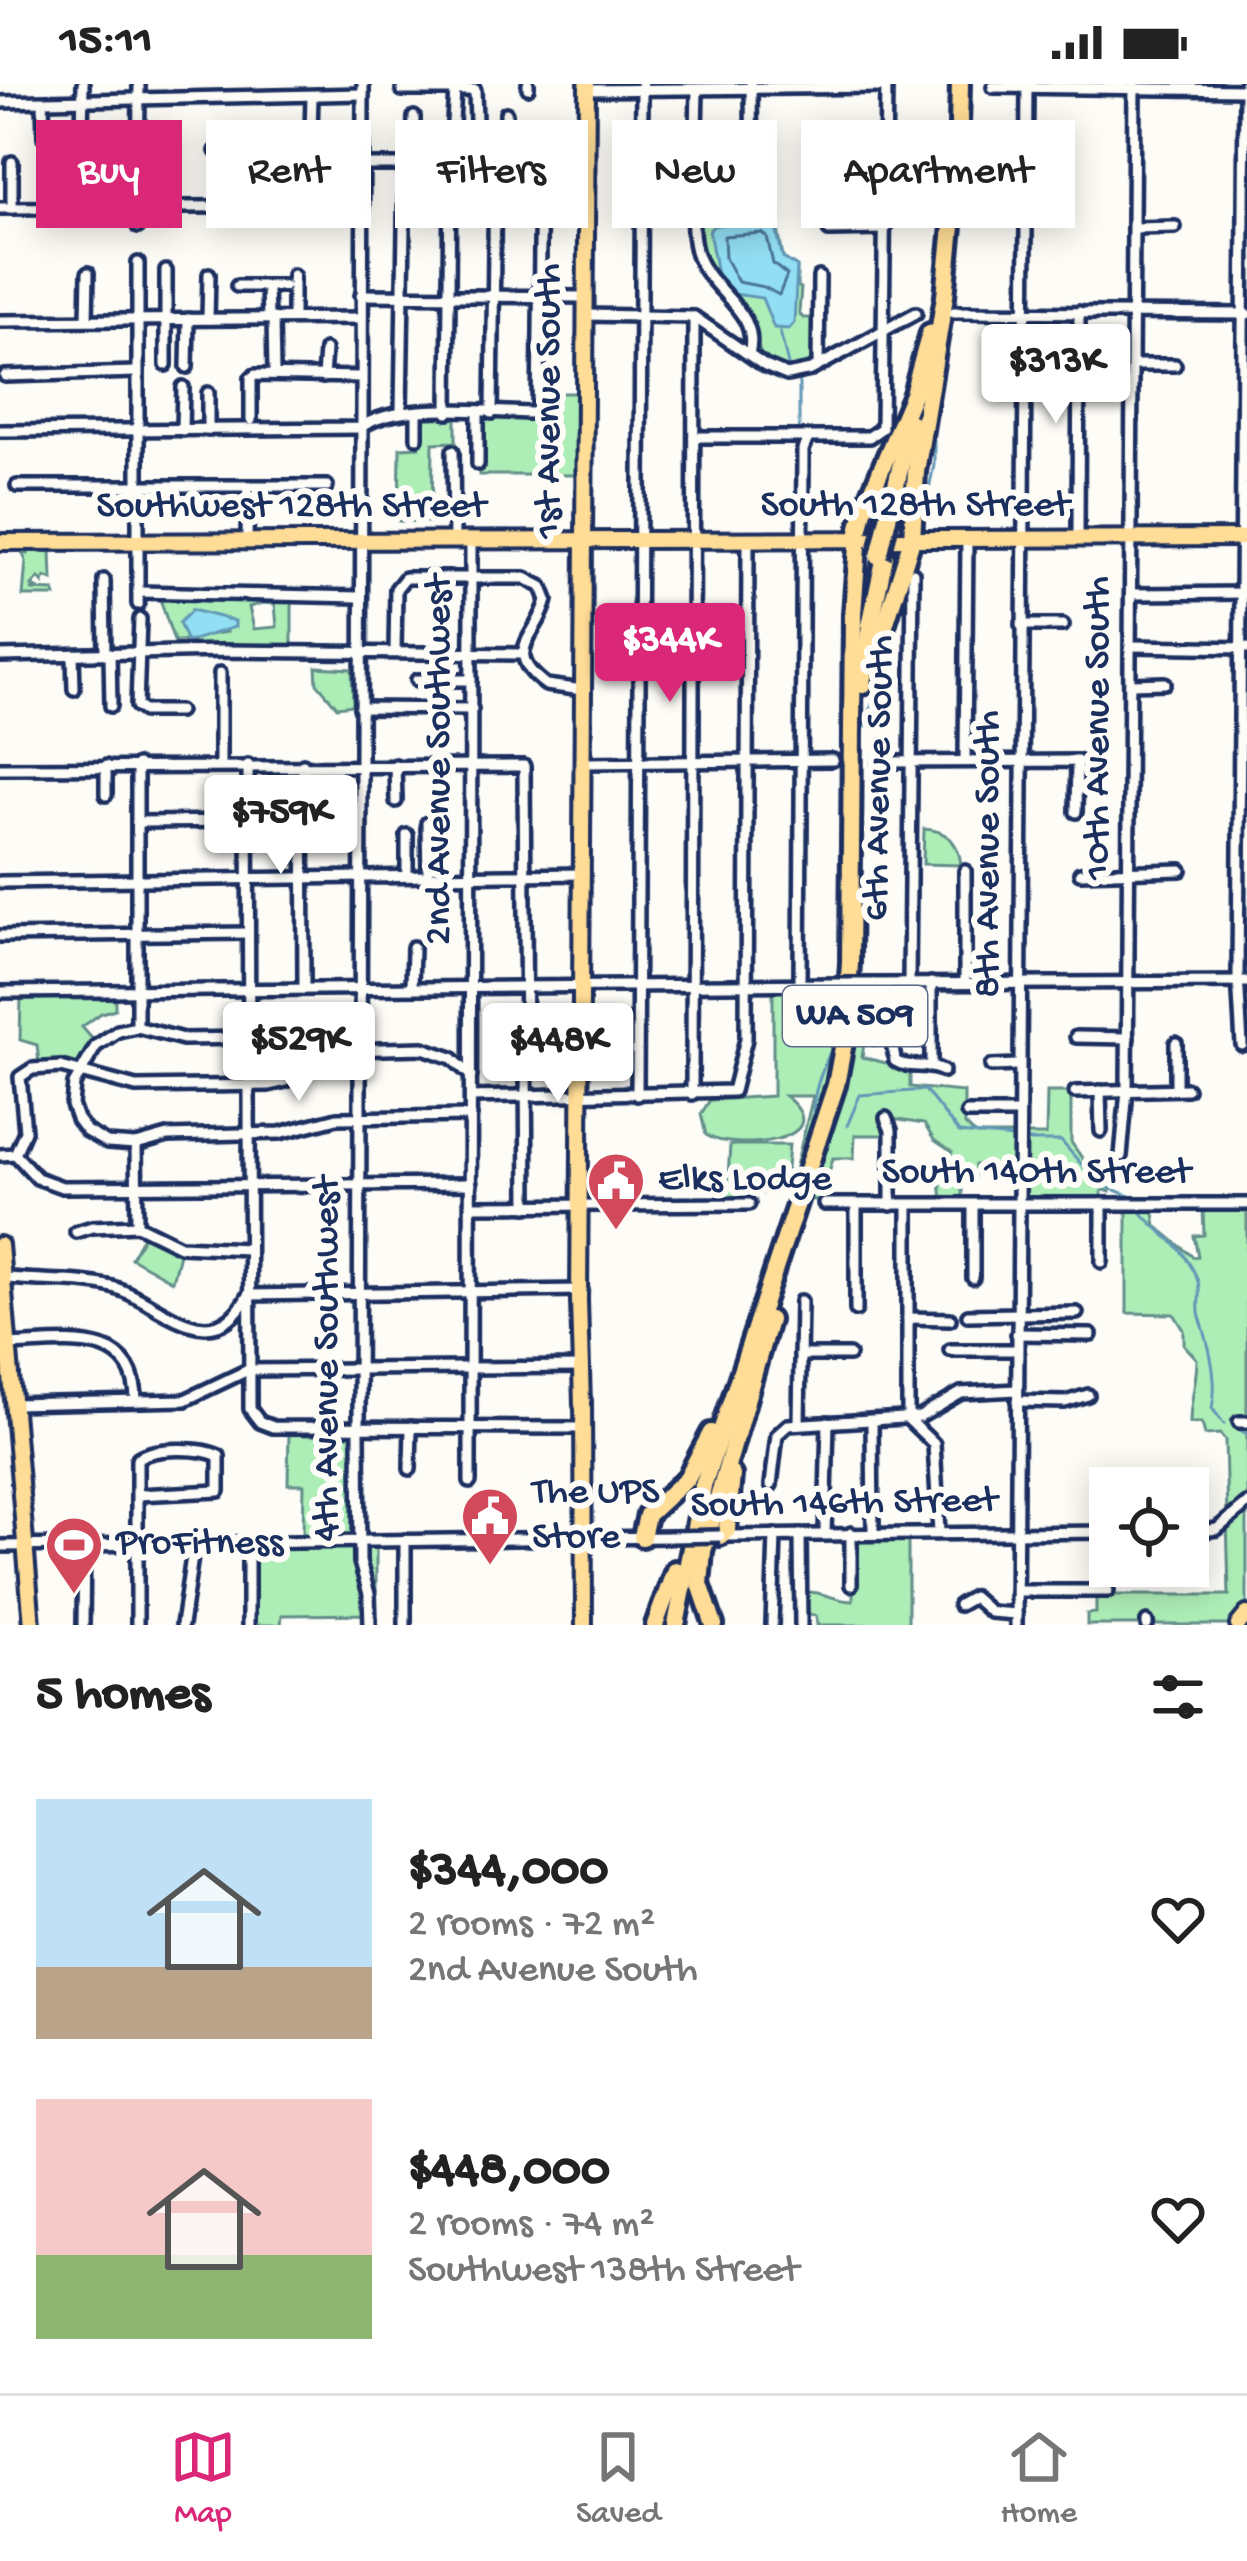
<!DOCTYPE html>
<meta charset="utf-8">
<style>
body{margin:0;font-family:"Gochi Hand",sans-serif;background:#f2f2f2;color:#222;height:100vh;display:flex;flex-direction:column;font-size:45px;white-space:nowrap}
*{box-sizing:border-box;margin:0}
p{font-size:39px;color:#767676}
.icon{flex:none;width:66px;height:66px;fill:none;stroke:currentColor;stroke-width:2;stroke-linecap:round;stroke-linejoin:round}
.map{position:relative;height:1541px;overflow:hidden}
.side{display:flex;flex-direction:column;background:#fff;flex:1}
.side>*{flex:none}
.guide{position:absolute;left:36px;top:36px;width:1176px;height:108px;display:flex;gap:24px}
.tools{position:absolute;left:1089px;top:1383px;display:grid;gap:24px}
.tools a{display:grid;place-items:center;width:120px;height:120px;border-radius:0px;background:#fff;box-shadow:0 6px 30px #0003;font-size:60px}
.price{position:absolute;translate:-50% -102px;padding:0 27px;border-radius:12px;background:#fff;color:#222;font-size:39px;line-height:78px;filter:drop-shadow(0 3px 6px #0008)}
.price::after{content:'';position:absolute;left:50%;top:72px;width:36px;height:27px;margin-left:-18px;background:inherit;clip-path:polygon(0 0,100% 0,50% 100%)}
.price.on{background:#db2777;color:#fff}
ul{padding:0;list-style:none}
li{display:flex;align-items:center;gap:36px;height:300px;padding:0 36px}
li span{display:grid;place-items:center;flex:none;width:336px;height:240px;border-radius:0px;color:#555}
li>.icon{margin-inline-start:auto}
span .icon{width:144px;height:144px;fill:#fffc;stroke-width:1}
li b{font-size:51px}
h2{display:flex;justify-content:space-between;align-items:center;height:144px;padding:0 36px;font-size:51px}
.tag{padding:0 42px;border-radius:0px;background:#fff;box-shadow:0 6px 30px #0003;font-size:42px;line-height:108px}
.tag.on{background:#db2777;color:#fff}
.status{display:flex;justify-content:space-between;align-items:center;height:84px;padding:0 60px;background:#fff;direction:ltr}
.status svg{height:33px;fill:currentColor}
.tab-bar{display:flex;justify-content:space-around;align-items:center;height:168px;border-top:3px solid #e0e0e0;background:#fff;font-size:33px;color:#767676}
.tab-bar a{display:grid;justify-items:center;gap:6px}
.tab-bar .on{color:#db2777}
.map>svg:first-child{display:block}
.green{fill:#adeeb7;stroke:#648e8a;stroke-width:3;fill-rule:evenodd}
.water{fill:#92def2;stroke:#6298b7;stroke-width:3}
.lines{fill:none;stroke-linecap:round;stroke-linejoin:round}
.shore{stroke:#4b7599;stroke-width:3}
.stream{stroke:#6298b7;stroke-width:3}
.minor-casing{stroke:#1b2f5e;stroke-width:18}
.major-casing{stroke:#1b2f5e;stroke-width:22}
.highway-casing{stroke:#1b2f5e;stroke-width:26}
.minor{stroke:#fdfcf7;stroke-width:9}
.major{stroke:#ffdd96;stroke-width:14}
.highway{stroke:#ffdd96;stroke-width:16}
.minor-bridge-casing{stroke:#1b2f5e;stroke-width:18;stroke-linecap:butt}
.highway-bridge-casing{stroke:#1b2f5e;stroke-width:26;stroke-linecap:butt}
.minor-bridge{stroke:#fdfcf7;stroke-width:9}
.highway-bridge{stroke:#ffdd96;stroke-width:16}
.labels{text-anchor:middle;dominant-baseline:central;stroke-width:12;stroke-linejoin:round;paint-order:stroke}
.shield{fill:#fdfcf7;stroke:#5f6c8c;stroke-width:3}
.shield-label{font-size:36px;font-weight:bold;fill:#1b2f5e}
.street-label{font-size:39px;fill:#1b2f5e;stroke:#fdfcf7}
.poi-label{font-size:39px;fill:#1b2f5e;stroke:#fdfcf7;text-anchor:start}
</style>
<div class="status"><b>15:11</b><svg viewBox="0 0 49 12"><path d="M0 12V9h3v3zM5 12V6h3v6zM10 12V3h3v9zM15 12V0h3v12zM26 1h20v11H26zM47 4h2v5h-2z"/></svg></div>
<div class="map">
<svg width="1247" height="1541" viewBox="0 0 1247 1541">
<rect width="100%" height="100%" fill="#fdfcf7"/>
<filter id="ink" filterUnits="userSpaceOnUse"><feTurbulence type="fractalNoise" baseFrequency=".00833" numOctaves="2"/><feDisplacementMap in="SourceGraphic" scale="24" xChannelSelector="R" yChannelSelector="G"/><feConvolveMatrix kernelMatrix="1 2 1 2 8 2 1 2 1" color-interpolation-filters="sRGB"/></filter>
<g filter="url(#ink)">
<!-- green -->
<g class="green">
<path d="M700,114L727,120L770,117L769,137L778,145L783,174L797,183V202L801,204L799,229L803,234H817V280C794,289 783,288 762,275L753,245L719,202L698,166Z"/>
<path d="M542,309H577L576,391H479V333H541Z"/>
<path d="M419,331L456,332V358L433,359L432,438L399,437L400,364L419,363Z"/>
<path d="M47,462L51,466L52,496L45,493L43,499L39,494L32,502L37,504L31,506L54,507L55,512H23L26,477L23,470H28V464Z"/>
<path d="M159,512L292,514V564L184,563V557H174ZM263,519L275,520L277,543L254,545L249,523ZM192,526L226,536L227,548L196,553L191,559Z"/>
<path d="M316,583L352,585L353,621L337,623L317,599Z"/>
<path d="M924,745C947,746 959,759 961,781L923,780Z"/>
<path d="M872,905L862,973L910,985V1003L964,1008V1040L976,1051H1046L1047,1008H1071V1058L1091,1087L1113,1099L1110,1108L1102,1105V1113L1023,1114L1022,1082L975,1081L974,1094L962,1095V1117H942L939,1087L948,1085L952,1068L934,1056L924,1040L893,1035L892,1051H855L854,1074H833L821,1116L788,1115L813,1012H785C843,1057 734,1069 706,1051L701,1030L710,1016L773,1012V906Z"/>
<path d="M115,912V925L101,929L82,943L95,958L76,981L39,980L37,961L20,956L21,914Z"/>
<path d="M730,1061H789L786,1096L780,1106L731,1116L727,1109Z"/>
<path d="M1127,1123H1153L1156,1142L1193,1173L1198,1172L1194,1152L1204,1151L1203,1123H1247V1519L1231,1541H1152L1146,1533L1140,1541H1087V1530L1096,1529V1511H1229L1225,1356L1220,1350L1205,1351L1202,1339H1190C1190,1315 1197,1298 1197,1275L1184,1261V1246L1174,1230L1127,1229Z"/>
<path d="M144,1151L180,1166L172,1197L131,1174Z"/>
<path d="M289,1347H305V1351H355L351,1453H303L304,1400H288Z"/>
<path d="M908,1454V1541H817L816,1532L798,1526L797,1518L806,1508C823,1507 835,1517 853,1517V1455Z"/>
<path d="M376,1459V1530L282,1531L281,1541H253L256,1464Z"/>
</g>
<!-- water -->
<g class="water">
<path d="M739,137L775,140L783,174L797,183L794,239L789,245L774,244L762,214L734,210L717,190L709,147L713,142Z"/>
<path d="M192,526L235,537V543L187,558L179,539Z"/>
</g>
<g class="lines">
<!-- shore -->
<path class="shore" d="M762,149L767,153L773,180L787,191L779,211L764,203L738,198L725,174L724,152Z"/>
<!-- stream -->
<g class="stream">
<path d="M780,247L789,285"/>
<path d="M799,348V296"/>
<path d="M921,443L934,381V356"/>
<path d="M866,642L892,545"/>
<path d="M843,665V687"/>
<path d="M847,1042L860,1011L925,1006L959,1049L1013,1054"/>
<path d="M816,1044C806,1018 825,979 837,953"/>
<path d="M1025,1057H1061L1098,1099L1139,1116"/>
<path d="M1139,1125C1151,1143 1175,1156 1184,1171C1190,1181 1199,1193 1199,1205C1200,1215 1197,1224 1200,1233C1209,1260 1219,1296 1212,1324L1224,1340"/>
<path d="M1238,1345L1247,1350"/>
</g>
<defs>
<g id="minor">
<path d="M363,0L359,1349L360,1478L369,1510L370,1541"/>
<path d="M751,0L752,111"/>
<path d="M993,3L1245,6"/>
<path d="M528,4V0"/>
<path d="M402,6H475L476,38"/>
<path d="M587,6L886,3"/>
<path d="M0,18L363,10"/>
<path d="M43,18L44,53"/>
<path d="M506,29L507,81"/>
<path d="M82,49L83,0"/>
<path d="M298,51L311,50L312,12"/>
<path d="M216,67L269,68"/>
<path d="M171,75V122"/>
<path d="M413,80L414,33"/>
<path d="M333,85L342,81H585"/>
<path d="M51,88L56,101L57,123"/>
<path d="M695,92L697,6"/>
<path d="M695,96C694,120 689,150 698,173C711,208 761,228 749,270"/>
<path d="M245,121L247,67"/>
<path d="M0,124L362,122"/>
<path d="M12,124V78"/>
<path d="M138,143L139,0"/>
<path d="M1134,144L1175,143"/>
<path d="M829,146L885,145"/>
<path d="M138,179V520"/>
<path d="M293,191V233"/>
<path d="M237,202H284"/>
<path d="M267,202L268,234"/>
<path d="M361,211L585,213"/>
<path d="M954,228L1247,230"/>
<path d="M585,231L694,233L765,282L787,291L811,286L916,229"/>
<path d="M273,234L274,288"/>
<path d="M87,235L88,189"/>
<path d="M208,235L209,190"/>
<path d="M0,237L361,234"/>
<path d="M166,281V187"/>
<path d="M1133,281H1175"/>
<path d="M818,282L819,193"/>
<path d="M187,283L188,235"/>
<path d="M5,292L136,288"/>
<path d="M323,293L325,266"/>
<path d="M401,328L405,81"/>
<path d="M417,328V354"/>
<path d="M448,329L450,86L455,6"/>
<path d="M478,329V380"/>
<path d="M492,329L495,81"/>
<path d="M251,336V294L255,291L360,293"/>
<path d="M182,346L183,303"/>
<path d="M208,346V309"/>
<path d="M0,347L360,344C397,316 491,329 538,329L541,81"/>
<path d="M694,353H869L882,344L886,0"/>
<path d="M453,367L454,457"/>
<path d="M17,402H327"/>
<path d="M1078,455L1079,228"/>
<path d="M247,456L248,402"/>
<path d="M104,496L105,570"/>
<path d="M138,508L359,513"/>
<path d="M1132,510L1246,509"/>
<path d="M140,535L137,622L144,627H179"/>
<path d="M1021,541H1063"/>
<path d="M1131,562L1247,564"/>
<path d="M395,568L396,505L405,494H525L542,503L547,516C538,553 500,567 546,601L583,606"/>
<path d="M110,569L111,622"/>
<path d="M73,571L74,605"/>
<path d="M0,572L222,567L523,570"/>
<path d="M220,589V680"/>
<path d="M417,596H471"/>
<path d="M1131,600L1165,599"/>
<path d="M360,624L472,625"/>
<path d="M965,677L967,456"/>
<path d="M880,678L1077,677L1076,728"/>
<path d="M584,679L833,676"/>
<path d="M303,680L304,905"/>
<path d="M137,681V943L118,947L96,962L74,1000L72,1021L77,1035L86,1047L107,1059L136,1061L168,1052L280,1049L337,1034L471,1032"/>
<path d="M248,681L250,1325L260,1338L273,1343L582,1344"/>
<path d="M395,681L396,717"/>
<path d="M106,682V711"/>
<path d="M0,684L524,682L527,1122"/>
<path d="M137,738L248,737"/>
<path d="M427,739L428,791"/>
<path d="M407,751V791"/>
<path d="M1080,789L1181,786"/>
<path d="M0,798L584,790"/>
<path d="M0,852L248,849"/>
<path d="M965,898V787"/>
<path d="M909,899L913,489"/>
<path d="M800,900L803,366L808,354"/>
<path d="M873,900L1247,898"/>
<path d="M412,904L413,863"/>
<path d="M0,908L838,900"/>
<path d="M137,943L183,955L248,954"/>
<path d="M1076,953L1128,954"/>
<path d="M875,954L877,930L886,931C885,947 894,958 895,977C909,986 927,978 943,987"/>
<path d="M1176,959V1005"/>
<path d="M1242,961L1238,892L1245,0"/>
<path d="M931,981V899"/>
<path d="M991,982L1018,981"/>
<path d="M1100,1007L1101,1047"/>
<path d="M1075,1008L1187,1005"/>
<path d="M692,1010L694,233"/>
<path d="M637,1011L642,0"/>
<path d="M471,1013L733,1007L746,955L748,456"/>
<path d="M967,1029H1018"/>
<path d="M886,1034L891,1046V1121"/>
<path d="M136,1061L137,1141"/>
<path d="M15,1070L37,1094L62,1103L471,1100"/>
<path d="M0,1071L15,1070L25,1047L20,993L32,985L61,983L136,1003L268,1001L286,997L345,966L423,964L452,974L471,992"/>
<path d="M1121,1072L1127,1006L1134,0"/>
<path d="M824,1120H1247"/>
<path d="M1102,1120V1178"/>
<path d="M908,1121V1335L934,1360L939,1449"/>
<path d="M973,1121V1194"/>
<path d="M471,1122L749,1120"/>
<path d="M76,1148L92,1143L137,1141L180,1162L248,1165"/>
<path d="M0,1193C36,1198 76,1194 112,1203C157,1214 211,1282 248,1211L582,1206"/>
<path d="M856,1226V1121"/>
<path d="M968,1231L1077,1229"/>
<path d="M908,1234L950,1235"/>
<path d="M1017,1250L1091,1251"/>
<path d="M8,1261C59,1260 136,1242 136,1317"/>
<path d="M950,1266H1017"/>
<path d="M800,1271H849"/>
<path d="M1017,1317L1065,1318L1088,1311"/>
<path d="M13,1320L185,1316L248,1286L582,1283"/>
<path d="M799,1338L801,1217"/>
<path d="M872,1338L873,1449"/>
<path d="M1239,1338H1247"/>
<path d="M410,1385L411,1343"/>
<path d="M470,1398L471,457"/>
<path d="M771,1401L777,1351L788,1341L920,1333L961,1309L1017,1306"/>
<path d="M851,1449V1501"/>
<path d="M1188,1449L1217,1445L1247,1420"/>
<path d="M825,1450L828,1338"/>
<path d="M800,1451L801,1541"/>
<path d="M726,1452L1110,1448"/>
<path d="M248,1459V1541"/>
<path d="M0,1462L670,1453"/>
<path d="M1017,1507H1108"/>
<path d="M959,1521L973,1513L990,1528L1016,1530"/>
<path d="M83,1541L84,1460"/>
<path d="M137,1541C137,1486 137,1431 137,1376L138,1374C154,1363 201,1363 219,1372V1407L137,1411"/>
<path d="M182,1541L194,1459"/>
<path d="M405,1541V1456"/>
<path d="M772,1541L775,1451"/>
<path d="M1016,1541L1027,0"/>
<path d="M1147,1541V1538"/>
</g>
<g id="major">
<path d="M0,458L1247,454"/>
<path d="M0,1161L32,1541"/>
<path d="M583,1317L584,1541"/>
<path d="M582,1321L579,1217L587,0"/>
<path d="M1238,1541L1247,1530"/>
</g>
<g id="highway">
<path d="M887,438L911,339"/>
<path d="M876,570L912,455L916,388L945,212L958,82L960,0"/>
<path d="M863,601L870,542L885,472"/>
<path d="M720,1452L727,1446L732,1391"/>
<path d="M642,1453L647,1431L687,1394L711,1349"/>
<path d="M655,1541L675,1486"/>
<path d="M676,1541L703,1402L836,1001L845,953L850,879L853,530L859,448L864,426L913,310L930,249"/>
<path d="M714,1541L700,1500L703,1467L769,1236"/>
</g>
</defs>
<!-- minor casing -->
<use href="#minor" class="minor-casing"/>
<!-- major casing -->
<use href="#major" class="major-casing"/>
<!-- highway casing -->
<use href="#highway" class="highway-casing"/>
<!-- minor -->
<use href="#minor" class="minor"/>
<!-- major -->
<use href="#major" class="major"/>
<!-- highway -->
<use href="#highway" class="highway"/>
<defs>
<g id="minor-bridge">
<path d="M838,900H873"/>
<path d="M670,1453L720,1452"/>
</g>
<path id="highway-bridge" d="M879,472L887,438"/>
</defs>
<!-- minor-bridge casing -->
<use href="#minor-bridge" class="minor-bridge-casing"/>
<!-- highway-bridge casing -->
<use href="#highway-bridge" class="highway-bridge-casing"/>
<!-- minor-bridge -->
<use href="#minor-bridge" class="minor-bridge"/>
<!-- highway-bridge -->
<use href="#highway-bridge" class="highway-bridge"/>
</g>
</g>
<!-- icons -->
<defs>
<symbol id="civic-pin" viewBox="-11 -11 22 30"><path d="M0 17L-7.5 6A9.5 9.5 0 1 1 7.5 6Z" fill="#d1495b" stroke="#fdfcf7"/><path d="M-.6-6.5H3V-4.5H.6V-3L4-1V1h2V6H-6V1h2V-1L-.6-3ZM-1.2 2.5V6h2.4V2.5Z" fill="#fff"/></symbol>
<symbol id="stadium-pin" viewBox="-11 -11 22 30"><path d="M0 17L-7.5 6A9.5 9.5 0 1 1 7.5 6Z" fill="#d1495b" stroke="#fdfcf7"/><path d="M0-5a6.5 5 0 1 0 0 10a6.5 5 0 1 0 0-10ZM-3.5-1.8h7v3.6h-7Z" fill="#fff"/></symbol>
</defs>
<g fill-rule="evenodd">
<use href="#civic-pin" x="583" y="1064" width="66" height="90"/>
<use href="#civic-pin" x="457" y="1399" width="66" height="90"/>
<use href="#stadium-pin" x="41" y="1428" width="66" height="90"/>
</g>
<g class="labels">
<!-- shield labels -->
<rect class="shield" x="783" y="902" width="144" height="60" rx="9"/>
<g class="shield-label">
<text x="855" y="932">WA 509</text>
</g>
<!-- street labels -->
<g class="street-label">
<text transform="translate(551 317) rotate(-90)">1st Avenue South</text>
<text x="915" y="423">South 128th Street</text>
<text x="291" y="424">Southwest 128th Street</text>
<text transform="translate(1100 644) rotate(-90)">10th Avenue South</text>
<text transform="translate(441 676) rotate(-90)">2nd Avenue Southwest</text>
<text transform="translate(881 694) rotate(-89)">6th Avenue South</text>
<text transform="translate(990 770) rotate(-90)">8th Avenue South</text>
<text x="1036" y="1090">South 140th Street</text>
<text transform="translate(329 1275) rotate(-90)">4th Avenue Southwest</text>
<text transform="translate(844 1421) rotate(-1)">South 146th Street</text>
</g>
<!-- poi labels -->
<g class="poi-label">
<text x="658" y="1097">Elks Lodge</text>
<text x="532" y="1410">The UPS<tspan x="532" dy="45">Store</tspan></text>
<text x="116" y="1461">ProFitness</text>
</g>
</g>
</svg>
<div class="tools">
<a><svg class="icon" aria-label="locate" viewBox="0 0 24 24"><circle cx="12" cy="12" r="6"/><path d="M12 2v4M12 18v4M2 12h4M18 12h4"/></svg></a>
</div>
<b class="price" style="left:1056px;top:342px">$313K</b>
<b class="price on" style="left:670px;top:621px">$344K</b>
<b class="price" style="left:281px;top:793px">$759K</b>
<b class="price" style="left:299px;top:1020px">$529K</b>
<b class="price" style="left:558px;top:1021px">$448K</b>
<div class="guide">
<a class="tag on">Buy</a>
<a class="tag">Rent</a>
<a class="tag">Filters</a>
<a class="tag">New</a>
<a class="tag">Apartment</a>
</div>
</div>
<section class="side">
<h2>5 homes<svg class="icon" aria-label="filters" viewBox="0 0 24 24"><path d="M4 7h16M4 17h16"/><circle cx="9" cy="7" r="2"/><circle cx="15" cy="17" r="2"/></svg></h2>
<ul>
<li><span style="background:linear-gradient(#bfe0f5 70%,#b9a48a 0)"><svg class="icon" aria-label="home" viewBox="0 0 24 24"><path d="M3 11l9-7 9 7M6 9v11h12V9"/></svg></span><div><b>$344,000</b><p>2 rooms · 72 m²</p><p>2nd Avenue South</p></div><svg class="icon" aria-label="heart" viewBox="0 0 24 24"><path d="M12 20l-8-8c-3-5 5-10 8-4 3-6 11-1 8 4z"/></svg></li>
<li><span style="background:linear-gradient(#f6c9c9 65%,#8fb573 0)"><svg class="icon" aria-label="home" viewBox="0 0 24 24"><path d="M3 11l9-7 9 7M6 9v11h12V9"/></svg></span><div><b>$448,000</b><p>2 rooms · 74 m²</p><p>Southwest 138th Street</p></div><svg class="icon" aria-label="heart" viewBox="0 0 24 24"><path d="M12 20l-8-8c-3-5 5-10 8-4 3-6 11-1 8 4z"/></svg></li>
</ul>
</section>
<nav class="tab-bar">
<a class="on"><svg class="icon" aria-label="map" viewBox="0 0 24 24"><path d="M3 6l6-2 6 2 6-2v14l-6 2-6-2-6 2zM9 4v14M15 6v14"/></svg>Map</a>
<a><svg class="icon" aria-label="saved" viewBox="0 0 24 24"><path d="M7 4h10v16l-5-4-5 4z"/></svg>Saved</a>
<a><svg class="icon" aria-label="home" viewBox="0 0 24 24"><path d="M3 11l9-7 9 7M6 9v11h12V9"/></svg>Home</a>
</nav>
